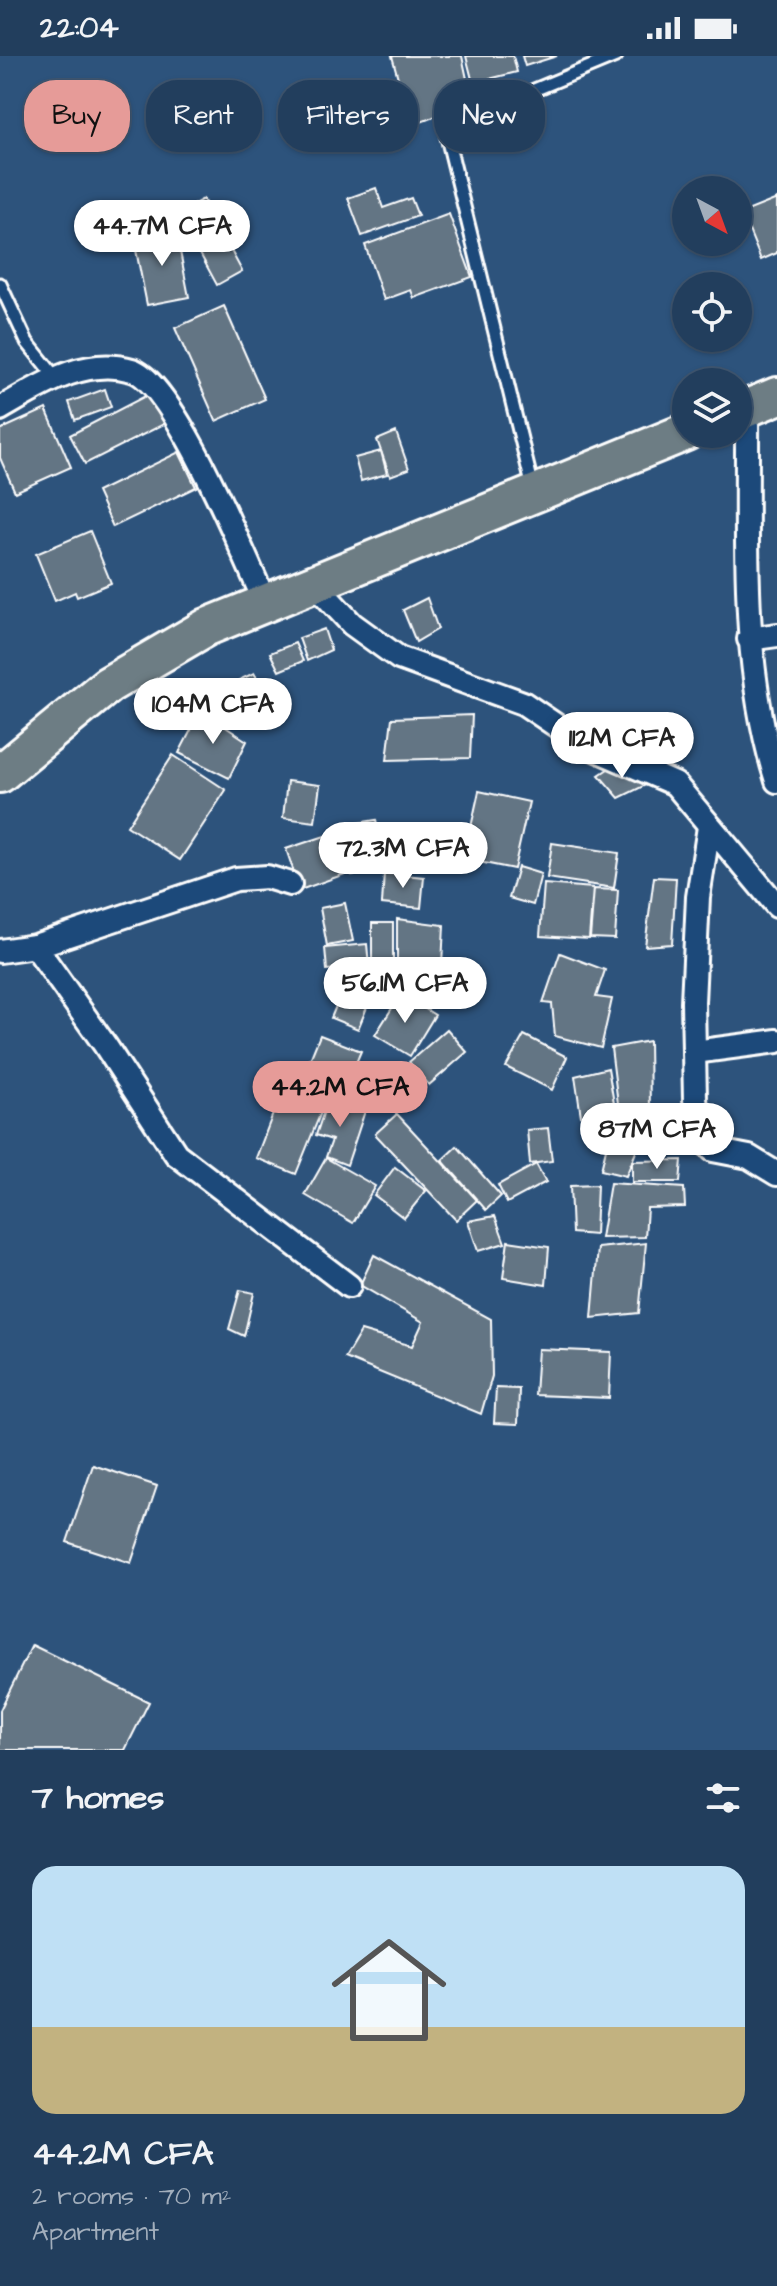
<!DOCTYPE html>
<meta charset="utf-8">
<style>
body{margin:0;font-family:"Architects Daughter",sans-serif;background:#2e4966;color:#f1f3f6;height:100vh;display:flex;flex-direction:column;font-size:30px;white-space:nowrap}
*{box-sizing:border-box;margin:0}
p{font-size:26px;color:#a2aebc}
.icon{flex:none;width:44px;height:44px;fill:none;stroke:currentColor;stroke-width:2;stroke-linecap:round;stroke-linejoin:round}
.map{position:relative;height:1694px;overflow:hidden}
.drawer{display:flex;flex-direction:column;background:#223e5d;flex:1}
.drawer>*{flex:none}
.top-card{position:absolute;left:24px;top:24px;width:730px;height:72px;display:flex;gap:16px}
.needle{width:52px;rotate:139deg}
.buttons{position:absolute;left:672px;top:120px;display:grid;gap:16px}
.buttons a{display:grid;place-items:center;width:80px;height:80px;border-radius:50%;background:#223e5d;box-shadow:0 2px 6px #0004,0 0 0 2px #3f5772;font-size:40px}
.price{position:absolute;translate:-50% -68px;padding:0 18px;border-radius:28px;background:#fff;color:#222;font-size:26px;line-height:52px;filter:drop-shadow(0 2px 4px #0008)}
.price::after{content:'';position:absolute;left:50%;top:48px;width:24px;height:18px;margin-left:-12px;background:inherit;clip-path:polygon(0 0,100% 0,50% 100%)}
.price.active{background:#e69b98;color:#111}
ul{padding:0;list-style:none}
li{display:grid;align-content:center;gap:16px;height:424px;padding:0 32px}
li+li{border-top:2px solid #3f5772}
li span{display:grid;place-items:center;height:248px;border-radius:24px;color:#555}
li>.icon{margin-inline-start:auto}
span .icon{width:144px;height:144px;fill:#fffc;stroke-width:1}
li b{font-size:34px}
h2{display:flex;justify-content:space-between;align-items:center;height:96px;padding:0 32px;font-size:34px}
.tag{padding:0 28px;border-radius:32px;background:#223e5d;box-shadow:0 2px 6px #0004,0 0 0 2px #3f5772;font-size:28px;line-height:72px}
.tag.active{background:#e69b98;color:#111}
.status{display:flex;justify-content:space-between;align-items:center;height:56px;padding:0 40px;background:#223e5d;direction:ltr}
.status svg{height:22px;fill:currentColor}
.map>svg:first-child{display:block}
.building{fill:#647584;stroke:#fff;stroke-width:2}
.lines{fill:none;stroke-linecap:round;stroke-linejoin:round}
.lane-casing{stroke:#fff;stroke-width:17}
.street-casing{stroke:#fff;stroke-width:28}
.primary-casing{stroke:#fff;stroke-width:42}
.lane{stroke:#1f4a7a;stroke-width:11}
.street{stroke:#1f4a7a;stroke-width:22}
.primary{stroke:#6d7d84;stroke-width:36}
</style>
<div class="status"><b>22:04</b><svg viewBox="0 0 49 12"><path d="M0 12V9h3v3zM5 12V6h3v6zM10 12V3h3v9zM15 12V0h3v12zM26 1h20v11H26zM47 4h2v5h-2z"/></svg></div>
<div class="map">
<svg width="777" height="1694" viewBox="0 0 777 1694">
<rect width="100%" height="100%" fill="#2d537c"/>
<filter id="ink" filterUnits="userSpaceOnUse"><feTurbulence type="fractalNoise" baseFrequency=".0125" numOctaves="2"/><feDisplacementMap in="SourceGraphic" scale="16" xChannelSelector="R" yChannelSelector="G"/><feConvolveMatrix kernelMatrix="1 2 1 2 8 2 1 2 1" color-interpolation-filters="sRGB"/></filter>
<g filter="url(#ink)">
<!-- building -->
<g class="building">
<path d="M392,0H462L472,46L411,70Z"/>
<path d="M466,0H513L517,16L473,27Z"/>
<path d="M522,0H557L525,10Z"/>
<path d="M376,132L383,152L411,142L418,160L362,180L348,142Z"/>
<path d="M203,143L242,215L217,229L178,157Z"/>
<path d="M777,143V197L761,204L742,157Z"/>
<path d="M449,158L472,221L414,242L411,234L384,244L365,189Z"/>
<path d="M176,175L189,241L147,249L134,184Z"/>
<path d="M224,250L265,343L216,365L175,272Z"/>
<path d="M105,333L111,351L75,364L69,346Z"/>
<path d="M153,336L168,366L85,408L70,379Z"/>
<path d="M46,353L71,411L15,436L0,402V374Z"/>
<path d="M396,376L409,413L390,420L377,384Z"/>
<path d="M381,395L387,418L361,425L355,402Z"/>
<path d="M179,396L196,431L113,471L97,436Z"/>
<path d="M90,475L111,527L77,541L75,536L55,545L36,498Z"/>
<path d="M427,542L438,573L416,586L403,554Z"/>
<path d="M324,573L331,594L307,605L299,582Z"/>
<path d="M295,587L303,605L279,615L270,597Z"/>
<path d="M254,617L265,634L245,646L239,624Z"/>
<path d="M201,655L247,685L229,722L179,697Z"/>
<path d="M472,659L470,702L387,704L392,662Z"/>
<path d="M173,699L226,734L180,804L127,770Z"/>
<path d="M617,707L650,727L619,742L599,719Z"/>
<path d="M287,725L320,729L315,766L283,762Z"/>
<path d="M479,735L529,746L514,813L464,803Z"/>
<path d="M376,764L384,814L352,819L345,769Z"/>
<path d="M334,777L348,817L300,834L286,793Z"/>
<path d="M552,787L619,797L614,832L547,822Z"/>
<path d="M518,811L541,818L533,849L509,842Z"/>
<path d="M384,817L424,821L421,852L382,848Z"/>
<path d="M654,821L676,822L672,888L645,890Z"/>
<path d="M544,828L593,832L589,883L540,880Z"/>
<path d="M594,833L618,834L615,883L590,882Z"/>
<path d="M345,847L353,885L327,890L320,852Z"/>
<path d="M397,863L444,869L442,909L397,904Z"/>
<rect x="372" y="867" width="21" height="40"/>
<path d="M367,888L369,910L327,914L325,892Z"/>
<path d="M560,897L605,914L596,941L612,943L601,992L555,980L552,948L543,947Z"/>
<path d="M346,926L373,937L358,973L331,962Z"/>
<path d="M401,938L435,959L410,1000L375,979Z"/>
<path d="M447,973L467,996L429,1029L409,1006Z"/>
<path d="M320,979L361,995L340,1045L300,1028Z"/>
<path d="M524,979L567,1001L552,1034L506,1011Z"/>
<path d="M649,985L650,1054L619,1056L611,992Z"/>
<path d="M608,1012L616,1059L582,1067L575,1020Z"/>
<path d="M292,1027L327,1041L296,1118L256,1102L276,1050L281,1053Z"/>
<path d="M328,1043L365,1055L347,1109L326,1101L332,1084L316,1079Z"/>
<path d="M397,1058L477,1144L456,1164L375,1078Z"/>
<path d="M613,1063L646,1072L626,1120L601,1114Z"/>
<path d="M548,1072L552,1105L530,1108L527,1074Z"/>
<path d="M457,1090L501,1140L486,1154L442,1104Z"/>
<path d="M326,1102L375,1130L353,1167L305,1139Z"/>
<path d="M682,1104L680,1126H632V1105Z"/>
<path d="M536,1108L546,1126L507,1147L498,1129Z"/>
<path d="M395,1111L426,1135L404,1162L374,1139Z"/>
<path d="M610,1127L684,1132L685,1151L647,1152L645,1181L601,1182Z"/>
<path d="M597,1129L595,1179L572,1177L570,1130Z"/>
<path d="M495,1160L505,1187L478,1195L468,1165Z"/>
<path d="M508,1185L549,1191L546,1229L503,1222Z"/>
<path d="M646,1187L639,1257L592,1262L598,1192Z"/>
<path d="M374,1199L491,1263L492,1320L481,1358L345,1302L361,1275L412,1290L423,1266L360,1229Z"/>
<path d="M240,1234L254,1237L244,1280L229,1273Z"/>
<path d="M538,1293L611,1296L609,1342L535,1339Z"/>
<path d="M496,1332L519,1333L518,1368L494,1367Z"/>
<path d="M93,1409L157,1430L131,1507L67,1486Z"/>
<path d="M32,1589L149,1646L125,1694H0V1654Z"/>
</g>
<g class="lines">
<defs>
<g id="lane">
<path d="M534,34L616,0"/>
<path d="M447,81L533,432"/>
<path d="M0,228L27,286L55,321"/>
</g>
<g id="street">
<path d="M747,352C748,476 739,605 777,725"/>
<path d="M0,353C40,330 84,300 132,314C174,326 245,502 265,546"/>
<path d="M313,526L352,568L399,602L523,647L585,689L675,728L777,850"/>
<path d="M749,583L777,579"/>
<path d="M709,771L698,841L693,946L695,1043L700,1081L713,1094L749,1101L777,1118"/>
<path d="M35,890L105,989L176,1098L349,1230"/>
<path d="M0,895L35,890L236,823L267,821L290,828"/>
<path d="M694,996L777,985"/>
</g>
<g id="primary">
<path d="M738,356L777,340"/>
<path d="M0,718L108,629L207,571L686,376"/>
</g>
</defs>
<!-- lane casing -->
<use href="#lane" class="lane-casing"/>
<!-- street casing -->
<use href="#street" class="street-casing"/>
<!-- primary casing -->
<use href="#primary" class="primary-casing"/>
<!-- lane -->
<use href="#lane" class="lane"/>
<!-- street -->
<use href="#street" class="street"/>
<!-- primary -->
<use href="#primary" class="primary"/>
</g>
</g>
</svg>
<div class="buttons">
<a><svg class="needle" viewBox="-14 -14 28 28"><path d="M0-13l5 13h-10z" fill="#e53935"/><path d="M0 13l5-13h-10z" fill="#a2aebc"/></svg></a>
<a><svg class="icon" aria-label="locate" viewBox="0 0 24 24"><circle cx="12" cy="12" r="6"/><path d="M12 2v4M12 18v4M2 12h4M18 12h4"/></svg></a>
<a><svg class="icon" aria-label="layers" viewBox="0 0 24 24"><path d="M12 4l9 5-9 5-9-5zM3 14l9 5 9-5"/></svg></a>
</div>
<b class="price" style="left:162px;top:212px">44.7M CFA</b>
<b class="price" style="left:213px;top:690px">104M CFA</b>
<b class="price" style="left:622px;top:724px">112M CFA</b>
<b class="price" style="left:403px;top:834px">72.3M CFA</b>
<b class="price" style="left:405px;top:969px">56.1M CFA</b>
<b class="price active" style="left:340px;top:1073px">44.2M CFA</b>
<b class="price" style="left:657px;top:1115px">87M CFA</b>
<div class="top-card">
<a class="tag active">Buy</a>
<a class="tag">Rent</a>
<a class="tag">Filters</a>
<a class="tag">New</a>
</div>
</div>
<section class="drawer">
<h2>7 homes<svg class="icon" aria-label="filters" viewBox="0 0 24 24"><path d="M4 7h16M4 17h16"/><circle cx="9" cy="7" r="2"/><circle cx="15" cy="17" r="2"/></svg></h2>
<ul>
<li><span style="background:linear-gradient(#bfe0f5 65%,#c2b280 0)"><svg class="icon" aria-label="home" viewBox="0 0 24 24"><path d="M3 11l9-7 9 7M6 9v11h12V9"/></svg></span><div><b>44.2M CFA</b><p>2 rooms · 70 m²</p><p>Apartment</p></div></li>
</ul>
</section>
